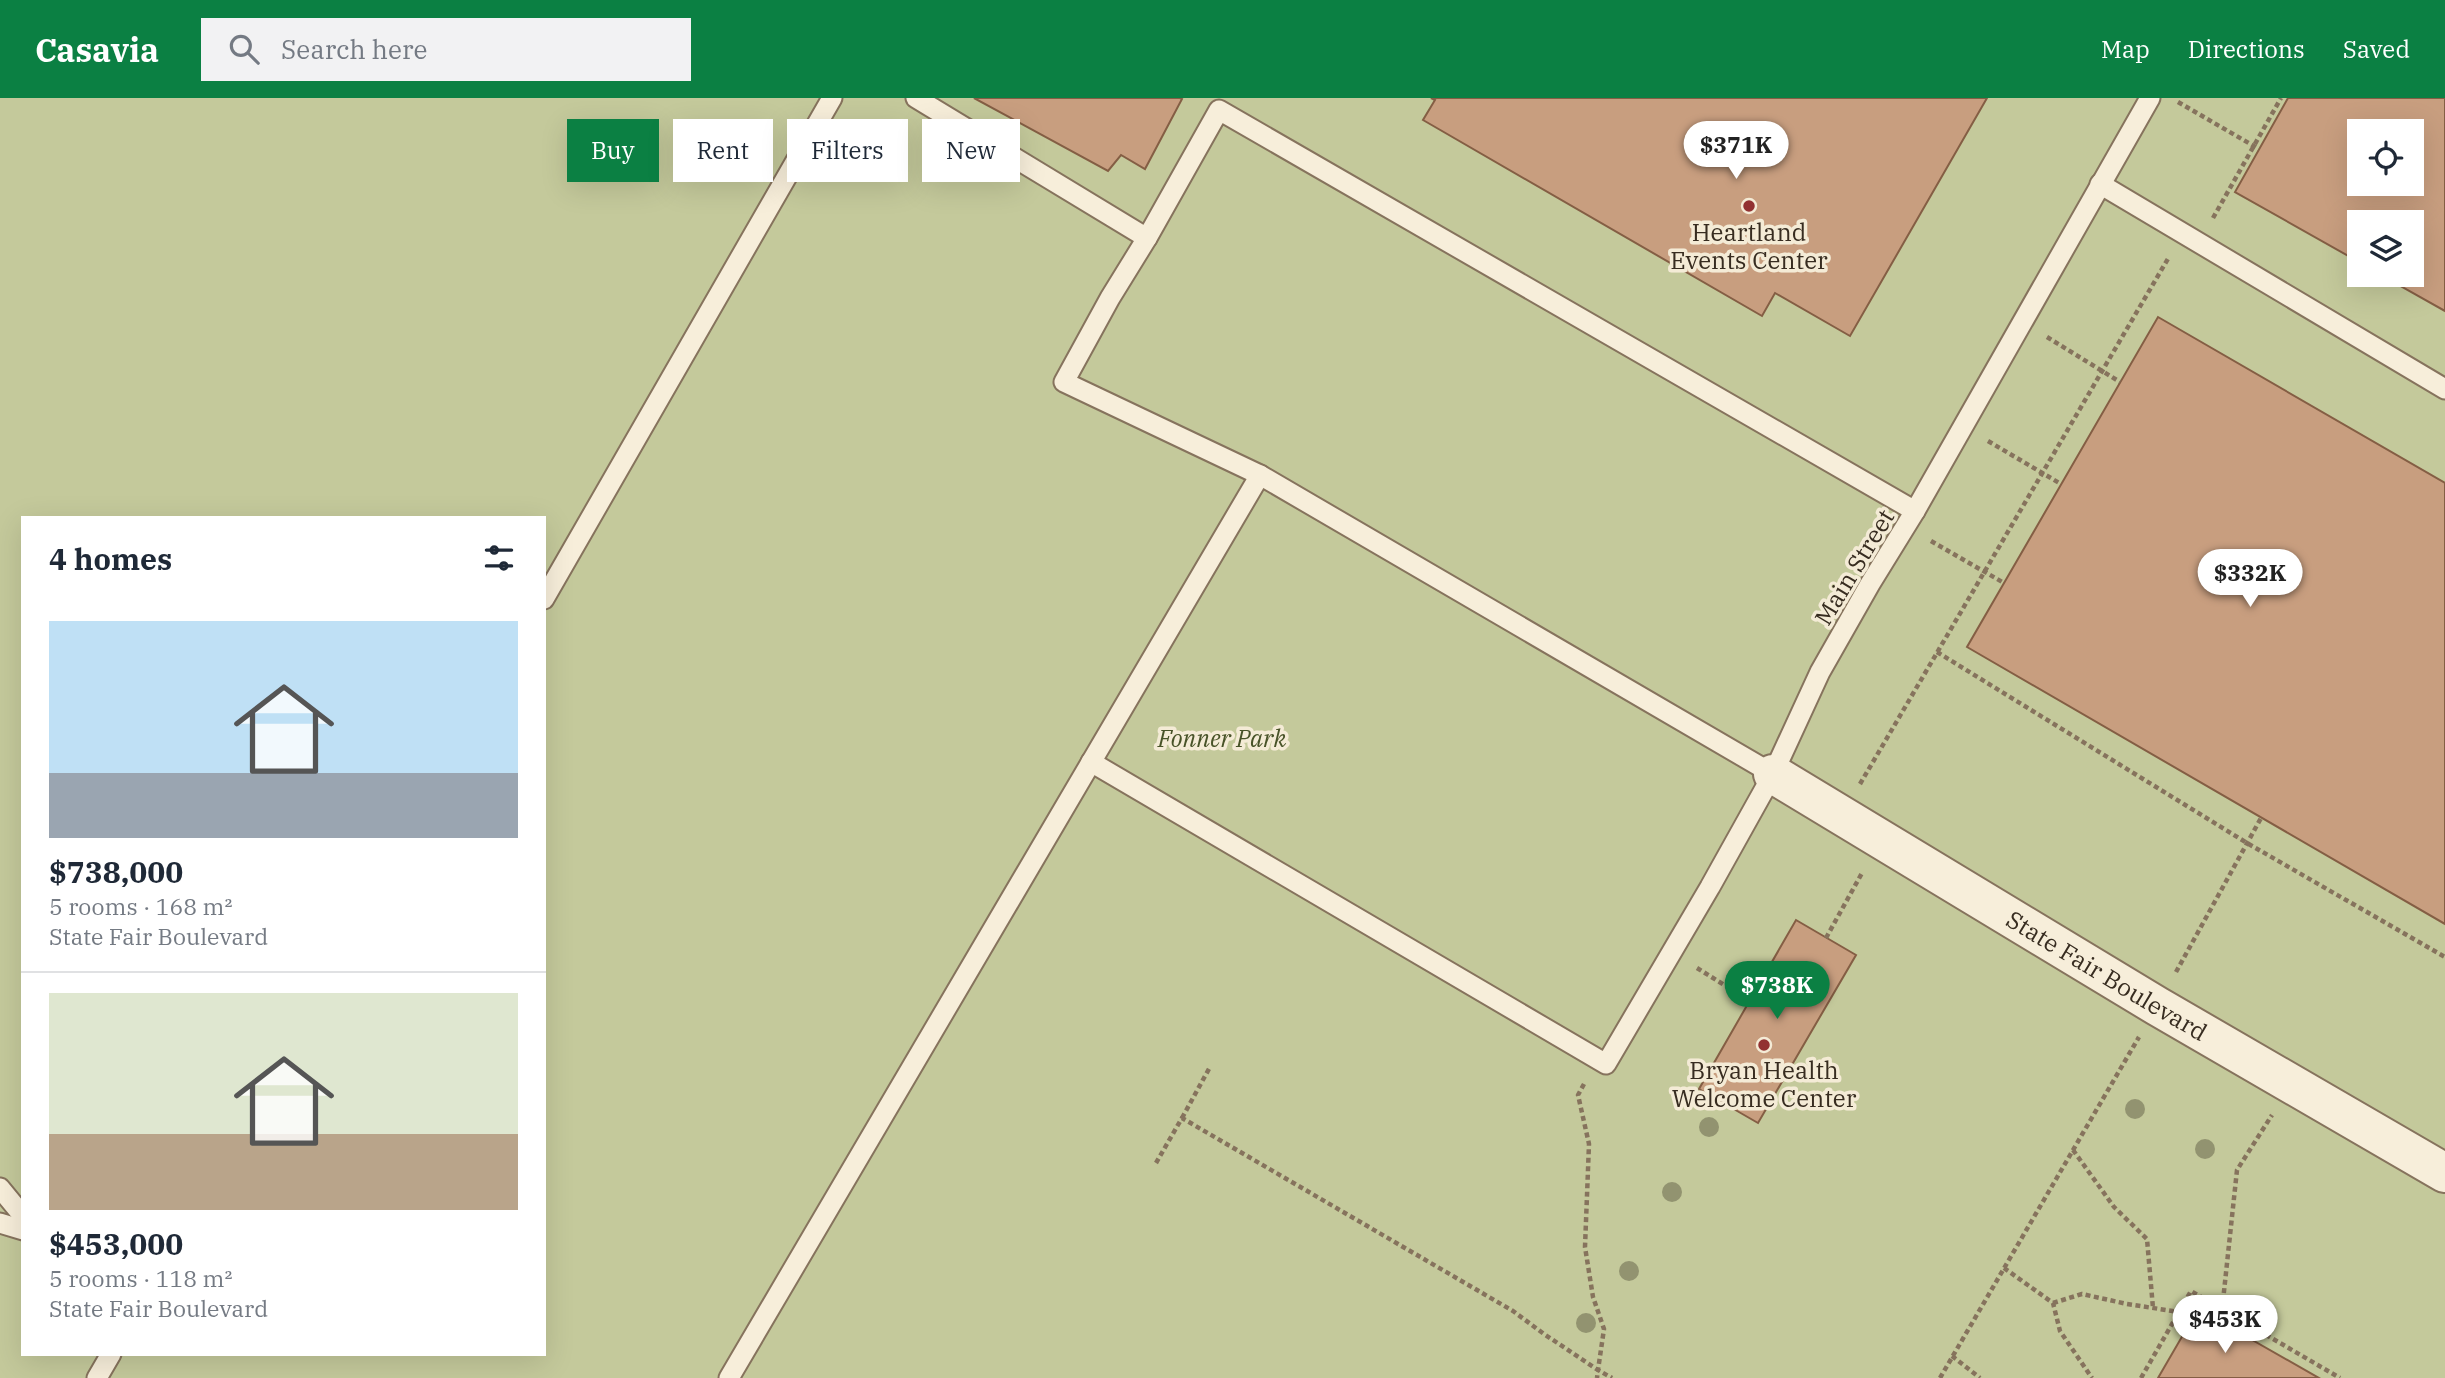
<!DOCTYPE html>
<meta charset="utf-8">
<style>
body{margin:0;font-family:"IBM Plex Serif",serif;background:#f2f2f3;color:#1f2937;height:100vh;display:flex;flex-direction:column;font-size:26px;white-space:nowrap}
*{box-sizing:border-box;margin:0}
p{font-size:23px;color:#747a83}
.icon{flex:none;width:38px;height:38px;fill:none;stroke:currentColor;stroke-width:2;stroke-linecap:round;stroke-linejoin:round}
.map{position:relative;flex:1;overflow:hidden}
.sheet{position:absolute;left:21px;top:418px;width:525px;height:840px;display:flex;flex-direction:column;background:#fff;border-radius:0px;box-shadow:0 7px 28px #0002}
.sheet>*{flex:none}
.top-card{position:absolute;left:567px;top:21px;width:665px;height:63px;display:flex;gap:14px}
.tools{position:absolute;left:2347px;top:21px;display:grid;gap:14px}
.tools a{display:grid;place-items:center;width:77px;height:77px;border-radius:0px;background:#fff;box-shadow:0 7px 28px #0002;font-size:35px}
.price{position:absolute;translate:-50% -60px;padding:0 16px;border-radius:24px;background:#fff;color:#222;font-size:23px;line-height:46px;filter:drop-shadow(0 2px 4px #0008)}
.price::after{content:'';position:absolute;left:50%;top:42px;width:21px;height:16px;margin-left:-10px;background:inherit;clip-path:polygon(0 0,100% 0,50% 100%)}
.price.selected{background:#0b8043;color:#fff}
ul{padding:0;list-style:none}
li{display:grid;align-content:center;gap:14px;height:371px;padding:0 28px}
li+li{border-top:2px solid #e0e1e3}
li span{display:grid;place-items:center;height:217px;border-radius:0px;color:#555}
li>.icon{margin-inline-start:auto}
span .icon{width:126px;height:126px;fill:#fffc;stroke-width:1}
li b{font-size:30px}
h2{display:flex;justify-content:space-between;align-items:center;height:84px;padding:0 28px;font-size:30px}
.chip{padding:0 24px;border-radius:0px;background:#fff;box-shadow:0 7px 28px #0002;font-size:24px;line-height:63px}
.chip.selected{background:#0b8043;color:#fff}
header{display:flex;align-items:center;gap:42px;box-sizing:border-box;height:98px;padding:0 35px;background:#0b8043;color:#fff}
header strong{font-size:33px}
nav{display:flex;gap:38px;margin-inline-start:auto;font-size:24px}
.search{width:490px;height:63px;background:#f2f2f3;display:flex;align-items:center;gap:18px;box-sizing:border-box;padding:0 24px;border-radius:0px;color:#747a83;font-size:26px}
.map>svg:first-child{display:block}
.green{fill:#c4c99b;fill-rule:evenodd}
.building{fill:#c89e7f;stroke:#845e44;stroke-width:2;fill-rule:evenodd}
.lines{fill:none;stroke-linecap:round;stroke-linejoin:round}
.lane-casing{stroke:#86735d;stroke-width:23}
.street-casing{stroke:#86735d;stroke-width:42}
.path{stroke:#86735d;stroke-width:4.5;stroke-dasharray:5 3.5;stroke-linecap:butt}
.lane{stroke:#f7eeda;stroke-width:19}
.street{stroke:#f7eeda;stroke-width:38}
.tree{fill:#929370}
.poi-dot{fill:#923131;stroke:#f4ebd6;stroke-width:2.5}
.labels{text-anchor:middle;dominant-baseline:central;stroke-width:7;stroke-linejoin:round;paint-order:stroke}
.poi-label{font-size:24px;fill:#372c20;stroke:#f4ebd6}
.street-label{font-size:24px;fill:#372c20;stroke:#f4ebd6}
.park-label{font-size:24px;font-style:italic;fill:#485328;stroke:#f4ebd6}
</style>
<header>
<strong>Casavia</strong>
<div class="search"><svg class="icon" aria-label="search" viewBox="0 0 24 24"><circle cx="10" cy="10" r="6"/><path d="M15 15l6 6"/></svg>Search here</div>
<nav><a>Map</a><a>Directions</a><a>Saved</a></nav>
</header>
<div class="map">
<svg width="2445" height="1280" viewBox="0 0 2445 1280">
<rect width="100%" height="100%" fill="#ece1c7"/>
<!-- green -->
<path class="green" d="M0,0H2445V1280H0ZM2359,33H2412V86H2359ZM2359,124H2412V177H2359ZM23,420H544V1256H23Z"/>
<!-- building -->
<g class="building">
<path d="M974,0H1180L1182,1L1145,71L1121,57L1108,73Z"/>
<path d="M1431,0H1987L1850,238L1775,195L1762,218L1423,22L1435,2Z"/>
<path d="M2288,0H2445V213L2381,177H2412V124H2359V164L2235,94ZM2359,33H2412V86H2359Z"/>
<path d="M2158,219L2445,385V826L1967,549Z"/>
<path d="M1796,822L1856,857L1758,1025L1699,991Z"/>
<path d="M2198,1211L2319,1280H2158Z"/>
</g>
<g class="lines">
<defs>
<g id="lane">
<path d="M916,0L1147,140L1219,12L1915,413"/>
<path d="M2100,86L2445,291"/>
<path d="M1147,140L1110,200L1064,284L1260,377L1773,676"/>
<path d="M544,501L832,0"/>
<path d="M1091,664L1606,966L1710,789L1773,676L1820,574L1870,486L1915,413L2150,0"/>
<path d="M0,1090L23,1118"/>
<path d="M0,1125L23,1132"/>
<path d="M97,1280L111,1256"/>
<path d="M729,1280L1260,377"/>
</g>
<g id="street">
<path id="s1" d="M1773,676L2157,908L2445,1075"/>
</g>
</defs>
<!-- lane casing -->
<use href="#lane" class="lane-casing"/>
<!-- street casing -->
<use href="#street" class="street-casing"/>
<!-- path -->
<g class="path">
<path d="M2178,4L2259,51"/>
<path d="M2213,120L2281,0"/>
<path d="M2047,239L2120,284"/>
<path d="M1988,343L2061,386"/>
<path d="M1931,443L2004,485"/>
<path d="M1937,554L2247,745L2445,859"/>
<path d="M1860,686L2169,159"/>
<path d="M1826,840L1862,775"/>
<path d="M1697,870L1750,903"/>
<path d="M2176,874L2261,720"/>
<path d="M1584,986L1578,997L1589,1046L1585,1149L1593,1199L1604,1231L1598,1272L1612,1280"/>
<path d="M1182,1020L1210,969"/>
<path d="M2073,1052L2114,1109L2147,1141L2153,1210"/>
<path d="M1156,1065L1182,1020L1513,1213L1544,1236L1598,1272L1597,1280"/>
<path d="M2004,1170L2053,1205L2060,1233L2092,1280"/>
<path d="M2053,1205L2082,1196L2127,1206L2179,1214"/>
<path d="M2222,1212L2237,1072L2272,1017"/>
<path d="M1952,1258L1980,1280"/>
<path d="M1940,1280L2139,939"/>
<path d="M2141,1280L2191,1193L2340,1280"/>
</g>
<!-- lane -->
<use href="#lane" class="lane"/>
<!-- street -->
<use href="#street" class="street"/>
</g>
<!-- trees -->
<g class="tree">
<circle cx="2135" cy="1011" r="10"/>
<circle cx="1709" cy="1029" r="10"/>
<circle cx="2205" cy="1051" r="10"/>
<circle cx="1672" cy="1094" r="10"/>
<circle cx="1629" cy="1173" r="10"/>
<circle cx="1586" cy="1225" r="10"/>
</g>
<!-- markers -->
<g class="poi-dot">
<circle cx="1749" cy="108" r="7"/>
<circle cx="1764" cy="947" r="7"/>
</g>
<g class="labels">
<!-- poi labels -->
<g class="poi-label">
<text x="1749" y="134">Heartland<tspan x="1749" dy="28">Events Center</tspan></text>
<text x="1764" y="972">Bryan Health<tspan x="1764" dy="28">Welcome Center</tspan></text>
</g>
<!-- street labels -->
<g class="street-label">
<text transform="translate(1854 469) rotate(-59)">Main Street</text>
<text stroke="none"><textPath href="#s1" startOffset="390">State Fair Boulevard</textPath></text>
</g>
<!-- park labels -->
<g class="park-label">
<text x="1222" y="640">Fonner Park</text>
</g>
</g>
</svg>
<div class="tools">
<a><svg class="icon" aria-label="locate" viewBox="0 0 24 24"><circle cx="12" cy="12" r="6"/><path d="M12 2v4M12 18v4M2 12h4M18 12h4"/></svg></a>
<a><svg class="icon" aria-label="layers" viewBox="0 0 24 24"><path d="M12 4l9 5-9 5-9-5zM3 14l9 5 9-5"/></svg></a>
</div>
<b class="price" style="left:1736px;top:83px">$371K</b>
<b class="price" style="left:2250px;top:511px">$332K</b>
<b class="price selected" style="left:1777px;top:923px">$738K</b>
<b class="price" style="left:2225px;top:1257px">$453K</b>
<div class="top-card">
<a class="chip selected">Buy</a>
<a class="chip">Rent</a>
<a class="chip">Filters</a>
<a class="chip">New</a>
</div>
<section class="sheet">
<h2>4 homes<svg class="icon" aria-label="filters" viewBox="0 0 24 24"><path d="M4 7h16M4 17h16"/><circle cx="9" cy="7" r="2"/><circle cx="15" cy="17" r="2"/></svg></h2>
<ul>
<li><span style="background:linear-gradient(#bfe0f5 70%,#9aa5b1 0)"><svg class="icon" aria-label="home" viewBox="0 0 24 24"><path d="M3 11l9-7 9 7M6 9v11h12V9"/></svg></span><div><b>$738,000</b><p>5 rooms · 168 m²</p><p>State Fair Boulevard</p></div></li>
<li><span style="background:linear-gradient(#dfe7d0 65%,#b9a48a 0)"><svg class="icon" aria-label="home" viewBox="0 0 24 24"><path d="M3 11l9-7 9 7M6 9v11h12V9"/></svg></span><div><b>$453,000</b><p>5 rooms · 118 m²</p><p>State Fair Boulevard</p></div></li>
</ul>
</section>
</div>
